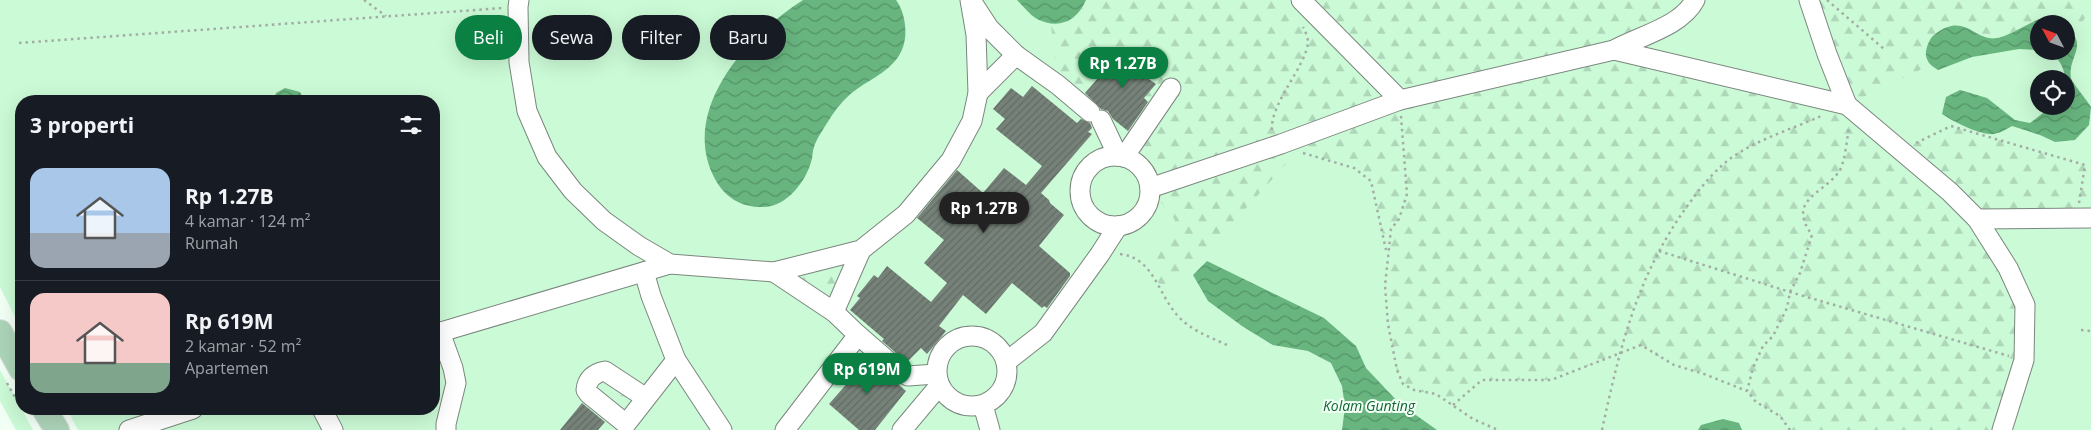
<!DOCTYPE html>
<html lang="id">
<meta charset="utf-8">
<style>
body{margin:0;font-family:"Open Sans",sans-serif;background:#20242c;color:#f1f3f6;height:100vh;display:flex;flex-direction:column;font-size:19px;white-space:nowrap}
*{box-sizing:border-box;margin:0}
p{font-size:16px;color:#9ea1a6}
.icon{flex:none;width:28px;height:28px;fill:none;stroke:currentColor;stroke-width:2;stroke-linecap:round;stroke-linejoin:round}
.map{position:relative;flex:1;overflow:hidden}
.drawer{position:absolute;left:15px;top:95px;width:425px;height:320px;display:flex;flex-direction:column;background:#171b24;border-radius:20px;box-shadow:0 5px 20px #0002}
.drawer>*{flex:none}
.hud{position:absolute;left:455px;top:15px;width:475px;height:45px;display:flex;gap:10px}
.needle{width:32px;rotate:311deg}
.fabs{position:absolute;left:2030px;top:15px;display:grid;gap:10px}
.fabs a{display:grid;place-items:center;width:45px;height:45px;border-radius:50%;background:#171b24;box-shadow:0 5px 20px #0002;font-size:25px}
.price{position:absolute;translate:-50% -42px;padding:0 11px;border-radius:18px;background:#0b8043;color:#fff;font-size:16px;line-height:32px;filter:drop-shadow(0 1px 2px #0008)}
.price::after{content:'';position:absolute;left:50%;top:30px;width:15px;height:11px;margin-left:-8px;background:inherit;clip-path:polygon(0 0,100% 0,50% 100%)}
.price.selected{background:#222;color:#fff}
ul{padding:0;list-style:none}
li{display:flex;align-items:center;gap:15px;height:125px;padding:0 15px}
li+li{border-top:1px solid #363941}
li span{display:grid;place-items:center;flex:none;width:140px;height:100px;border-radius:15px;color:#555}
li>.icon{margin-inline-start:auto}
span .icon{width:60px;height:60px;fill:#fffc;stroke-width:1}
li b{font-size:21px}
h2{display:flex;justify-content:space-between;align-items:center;height:60px;padding:0 15px;font-size:21px}
.pill{padding:0 18px;border-radius:22px;background:#171b24;box-shadow:0 5px 20px #0002;font-size:18px;line-height:45px}
.pill.selected{background:#0b8043;color:#fff}
.map>svg:first-child{display:block}
.green{fill:#cbfad6;fill-rule:evenodd}
.forest{fill:url(#forest-firs)}
.water{fill:url(#water-waves)}
.building{fill:url(#building-hatch)}
.lines{fill:none;stroke-linecap:round;stroke-linejoin:round}
.minor-casing{stroke:#7b877e;stroke-width:21}
.major-casing{stroke:#dcdddc;stroke-width:26}
.path{stroke:#a3ada5;stroke-width:2.5;stroke-dasharray:2.5 4;stroke-linecap:butt}
.minor{stroke:#fff;stroke-width:19}
.major{stroke:#acd4b8;stroke-width:24}
.labels{text-anchor:middle;dominant-baseline:central;stroke-width:4;stroke-linejoin:round;paint-order:stroke}
.water-label{font-size:14px;font-style:italic;fill:#0d6634;stroke:#f2fff5}
</style>
<div class="map">
<svg width="2091" height="430" viewBox="0 0 2091 430">
<defs>
<pattern id="forest-firs" width="22" height="20" patternUnits="userSpaceOnUse" patternTransform="scale(1.25)"><rect width="22" height="20" fill="#cbfad6"/><path d="M5 1l3.5 6h-7zM16 11l3.5 6h-7z" fill="#aed6b8"/></pattern>
<pattern id="water-waves" width="16" height="10" patternUnits="userSpaceOnUse" patternTransform="scale(1.25)"><rect width="16" height="10" fill="#68b57f"/><path d="M0 5q4-4 8 0t8 0" fill="none" stroke="#559368"/></pattern>
<pattern id="building-hatch" width="6" height="6" patternUnits="userSpaceOnUse" patternTransform="scale(1.25)"><rect width="6" height="6" fill="#768279"/><path d="M-1 1l2-2M0 6l6-6M5 7l2-2" fill="none" stroke="#616b63"/></pattern>
</defs>
<rect width="100%" height="100%" fill="#f2fff5"/>
<!-- green -->
<g class="green">
<path d="M0,0H2091V430H78L67,409H434V101H21V329L0,287ZM2039,24H2066V51H2039ZM2039,79H2066V106H2039Z"/>
<path d="M0,370L33,430H16L0,401Z"/>
</g>
<!-- forest -->
<g class="forest">
<path d="M1086,0H1695L1615,50L1846,105L1809,0H2091V10L2074,33L2066,29V24L2039,19L2000,38L1986,39L1975,31L1925,54L1930,65L1847,105L1901,150L1951,126L2085,165L2091,163V218L1977,219L2025,305L2002,430H1790L1780,416L1756,402L1747,391L1704,374L1674,365L1640,346L1551,380H1482L1453,405L1432,394L1414,390L1403,384L1397,370L1388,324L1385,286L1387,253L1371,181L1354,168L1292,149L1297,152L1166,296L1151,269L1175,220L1150,188L1147,177L1142,168L1124,157L1109,116L1131,134L1152,105L1144,98L1155,84L1143,75L1153,63L1136,49L1126,61L1118,55L1084,94L1097,106L1090,112L1058,85L1051,25C1071,20 1077,19 1086,0Z"/>
<path d="M861,250L834,312L774,272Z"/>
<path d="M598,372L646,398L626,424L586,385Z"/>
</g>
<!-- water -->
<g class="water">
<path d="M803,0H896C905,12 908,33 903,47C895,70 871,78 853,92C844,99 835,110 829,120C824,128 817,138 814,147C812,152 813,157 811,162C806,181 787,206 765,207C743,208 726,199 715,179C678,110 748,35 803,0Z"/>
<path d="M1017,0H1086C1077,21 1059,30 1037,19C1030,15 1023,6 1017,0Z"/>
<path d="M2039,19L2058,24H2039V50L2019,49L1972,57L1938,70C1932,66 1928,64 1926,56C1925,50 1929,39 1934,35C1967,9 1975,46 2001,37C2011,34 2028,24 2039,19Z"/>
<path d="M2066,29C2090,43 2067,58 2071,78C2073,84 2087,100 2091,107L2089,125L2075,140L2055,142L2040,135L2012,126C2005,130 1997,135 1989,134C1974,132 1954,122 1942,114L1946,97L1960,90L1987,98L2015,120L2030,123L2052,106H2066C2066,84 2069,59 2044,51H2066Z"/>
<path d="M285,88L300,92L305,101H273L276,93Z"/>
<path d="M1207,261L1324,318L1356,346L1366,368L1399,403L1437,430H1342L1345,407L1342,386L1331,363L1308,351L1273,345L1242,326L1208,301L1193,275Z"/>
<path d="M1723,419L1739,423L1742,430H1698L1701,425Z"/>
</g>
<!-- building -->
<g class="building">
<path d="M1136,49L1153,63L1143,75L1156,84L1144,98L1148,102L1128,131L1113,119L1108,111L1101,109L1085,93L1118,55L1126,61Z"/>
<path d="M1032,86L1077,123L1081,119L1090,123L1092,128L1088,132L1092,134L1041,193L1049,200L1050,203L1064,215L1039,246L1070,273V276L1047,308L1044,306L1042,308L1012,283L986,314L963,295L939,326L946,331L927,354L921,348L907,362L899,359L895,352L882,341L884,339L850,310L860,298L857,296L874,275L878,278L887,266L931,302L947,283L924,263L944,240L917,218L957,170L983,193L1004,168L1026,185L1042,166L996,129L1005,119L993,109L1011,88L1023,97Z"/>
<path d="M860,355L867,361L868,359L881,370L888,372L892,379L906,391L875,430H859L829,404L851,379L844,374Z"/>
<path d="M582,403L605,422L598,430H560Z"/>
</g>
<g class="lines">
<defs>
<g id="minor">
<path d="M519,0L518,7L519,62L527,111L547,157L573,191L604,221L639,246L670,264L774,272L861,250L906,214L951,160L972,121L978,93L976,35L970,0"/>
<path d="M1301,0L1400,100"/>
<path d="M1809,0L1827,54L1847,105"/>
<path d="M974,5L989,28L1016,55L1058,85L1090,112"/>
<path d="M1614,50L1847,105L1950,192L1977,219L2008,268L2025,305L2024,360L2002,430"/>
<path d="M978,93L1016,55"/>
<path d="M1101,120L1118,156"/>
<circle cx="1115" cy="191" r="35"/>
<path d="M1124,157L1171,88"/>
<path d="M1150,188L1281,144L1400,100L1614,50C1639,36 1681,27 1695,0"/>
<path d="M1977,219L2091,218"/>
<path d="M644,272L651,296L676,360L722,430"/>
<path d="M774,272L834,312L858,335"/>
<path d="M834,312L861,250"/>
<path d="M440,332L453,368L456,383L446,424V430"/>
<path d="M434,334L670,264"/>
<circle cx="972" cy="371" r="35"/>
<path d="M1006,362L1043,333L1100,254L1118,226"/>
<path d="M899,370L908,376L936,374"/>
<path d="M646,398L605,371C594,373 587,379 586,390L589,394L626,424L676,360"/>
<path d="M983,405L990,430"/>
<path d="M322,409L333,430"/>
<path d="M129,430L193,409"/>
<path d="M785,430L858,335L888,361"/>
<path d="M902,430L939,386"/>
</g>
<g id="major">
<path d="M0,332L21,369"/>
<path d="M44,409L57,430"/>
</g>
</defs>
<!-- minor casing -->
<use href="#minor" class="minor-casing"/>
<!-- major casing -->
<use href="#major" class="major-casing"/>
<!-- path -->
<g class="path">
<path d="M364,0L386,16"/>
<path d="M1827,0L1884,49"/>
<path d="M19,43L503,8"/>
<path d="M1401,116L1407,194L1399,219L1391,229L1385,286L1388,324L1397,370L1403,384L1414,390L1436,394L1473,419L1498,430"/>
<path d="M1272,130C1270,103 1306,67 1308,42C1308,37 1305,31 1303,27"/>
<path d="M1916,143L1951,126L2085,165L2079,203"/>
<path d="M1303,153L1354,168L1371,181L1386,250"/>
<path d="M1659,251L1790,292L2009,356"/>
<path d="M1120,254C1155,258 1158,296 1179,317C1192,331 1210,337 1227,345"/>
<path d="M2081,330L2091,331"/>
<path d="M7,383L21,408"/>
<path d="M1453,405L1482,380H1551L1641,345L1674,365L1704,374L1747,391"/>
<path d="M1602,430C1620,347 1637,275 1688,205C1700,188 1714,171 1731,158C1756,140 1792,129 1821,116"/>
<path d="M1790,430L1780,416L1756,402L1747,391L1753,368L1763,346L1773,336L1787,308L1790,292L1800,273L1812,235C1787,200 1821,195 1838,173C1845,165 1847,138 1849,127"/>
</g>
<!-- minor -->
<use href="#minor" class="minor"/>
<!-- major -->
<use href="#major" class="major"/>
</g>
<g class="labels">
<!-- water labels -->
<g class="water-label">
<text x="1369" y="405">Kolam Gunting</text>
</g>
</g>
</svg>
<div class="fabs">
<a><svg class="needle" viewBox="-14 -14 28 28"><path d="M0-13l5 13h-10z" fill="#e53935"/><path d="M0 13l5-13h-10z" fill="#9ea1a6"/></svg></a>
<a><svg class="icon" aria-label="locate" viewBox="0 0 24 24"><circle cx="12" cy="12" r="6"/><path d="M12 2v4M12 18v4M2 12h4M18 12h4"/></svg></a>
</div>
<b class="price" style="left:1123px;top:89px">Rp 1.27B</b>
<b class="price selected" style="left:984px;top:234px">Rp 1.27B</b>
<b class="price" style="left:867px;top:395px">Rp 619M</b>
<div class="hud">
<a class="pill selected">Beli</a>
<a class="pill">Sewa</a>
<a class="pill">Filter</a>
<a class="pill">Baru</a>
</div>
<section class="drawer">
<h2>3 properti<svg class="icon" aria-label="filters" viewBox="0 0 24 24"><path d="M4 7h16M4 17h16"/><circle cx="9" cy="7" r="2"/><circle cx="15" cy="17" r="2"/></svg></h2>
<ul>
<li><span style="background:linear-gradient(#a9c7e8 65%,#9aa5b1 0)"><svg class="icon" aria-label="home" viewBox="0 0 24 24"><path d="M3 11l9-7 9 7M6 9v11h12V9"/></svg></span><div><b>Rp 1.27B</b><p>4 kamar · 124 m²</p><p>Rumah</p></div></li>
<li><span style="background:linear-gradient(#f6c9c9 70%,#7fa58c 0)"><svg class="icon" aria-label="home" viewBox="0 0 24 24"><path d="M3 11l9-7 9 7M6 9v11h12V9"/></svg></span><div><b>Rp 619M</b><p>2 kamar · 52 m²</p><p>Apartemen</p></div></li>
</ul>
</section>
</div>
